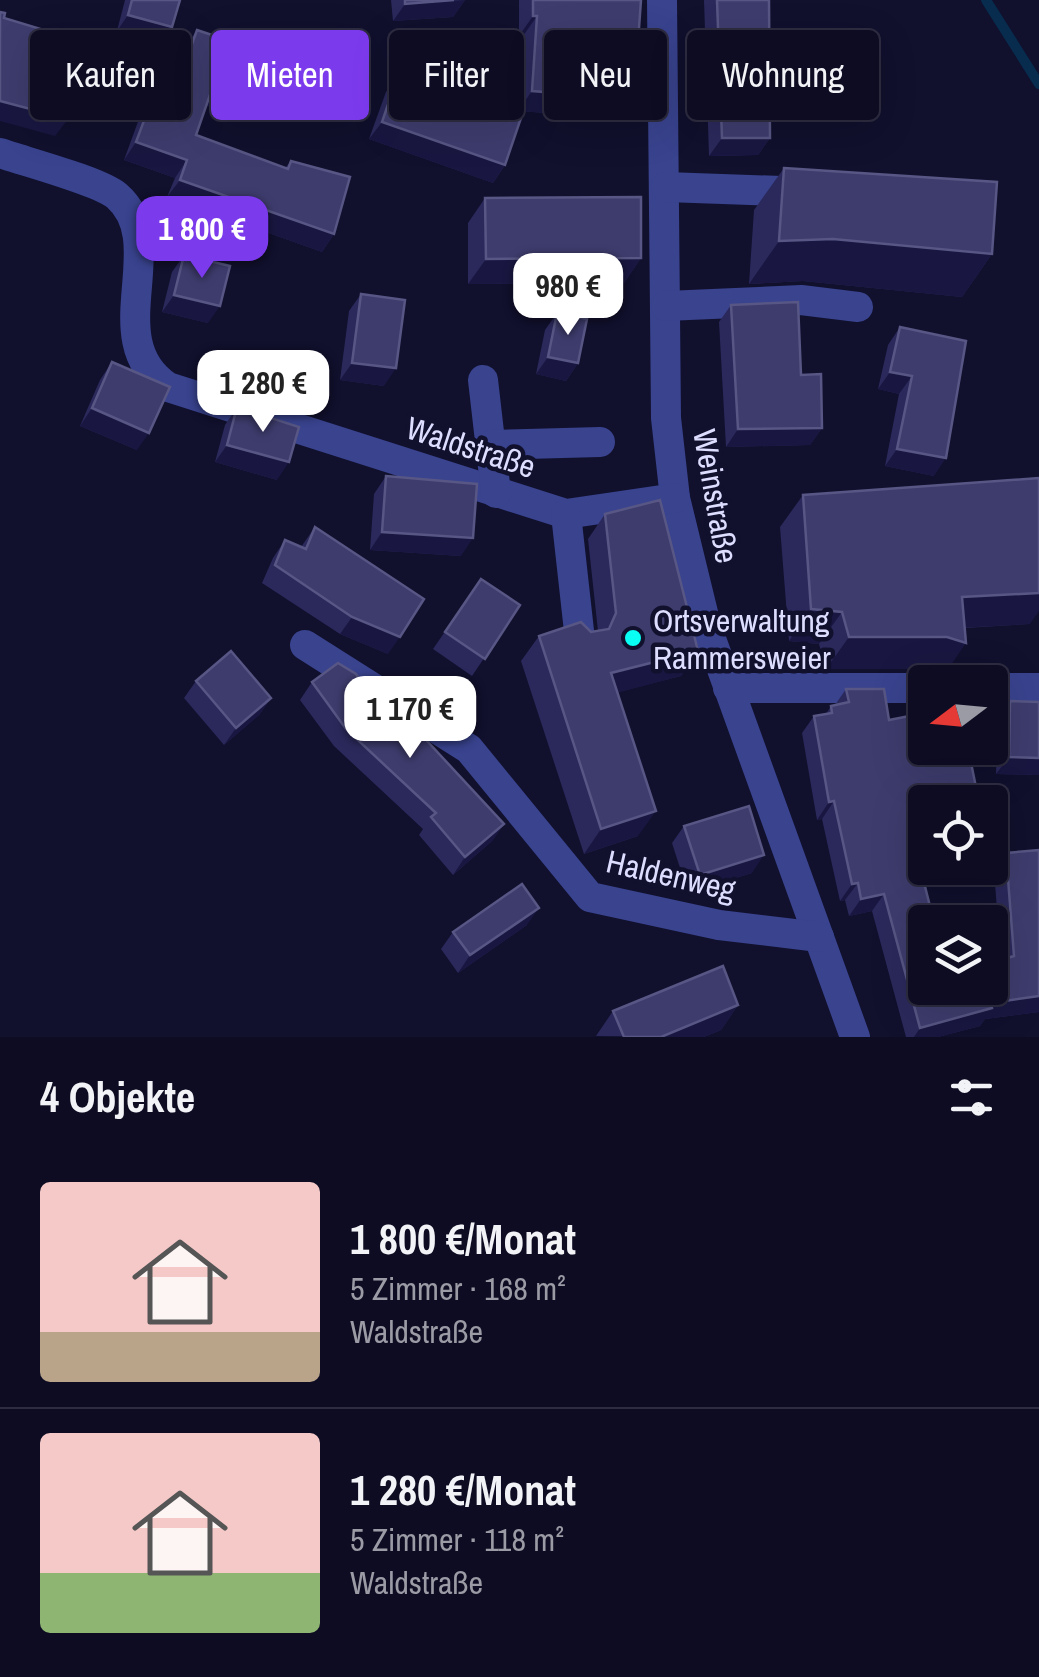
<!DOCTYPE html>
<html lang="de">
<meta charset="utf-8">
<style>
body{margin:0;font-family:"Archivo Narrow",sans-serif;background:#1b1a2f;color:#f1f3f6;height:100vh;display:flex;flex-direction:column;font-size:38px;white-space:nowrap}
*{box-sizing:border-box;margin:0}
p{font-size:32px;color:#9a9ba5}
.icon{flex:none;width:55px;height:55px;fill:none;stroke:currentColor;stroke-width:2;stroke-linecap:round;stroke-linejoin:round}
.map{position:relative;height:1037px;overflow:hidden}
.side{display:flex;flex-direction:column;background:#0d0c22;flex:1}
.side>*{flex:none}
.hud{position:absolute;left:30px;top:30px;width:980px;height:90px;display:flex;gap:20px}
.needle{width:65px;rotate:254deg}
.controls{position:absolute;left:908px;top:665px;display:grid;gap:20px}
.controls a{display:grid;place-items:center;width:100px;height:100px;border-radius:10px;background:#0d0c22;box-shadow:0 10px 40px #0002,0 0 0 2px #2d2c40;font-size:50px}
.price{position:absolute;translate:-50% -85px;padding:0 22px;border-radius:20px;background:#fff;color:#222;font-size:32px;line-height:65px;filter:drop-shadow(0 2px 5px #0008)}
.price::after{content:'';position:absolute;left:50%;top:60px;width:30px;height:22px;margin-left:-15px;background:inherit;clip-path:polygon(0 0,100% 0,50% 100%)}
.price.active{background:#7c3aed;color:#fff}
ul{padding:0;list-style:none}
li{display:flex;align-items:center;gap:30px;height:250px;padding:0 40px}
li+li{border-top:2px solid #2d2c40}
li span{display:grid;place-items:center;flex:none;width:280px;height:200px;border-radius:10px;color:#555}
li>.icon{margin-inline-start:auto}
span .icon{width:120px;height:120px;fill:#fffc;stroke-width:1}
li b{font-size:42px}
h2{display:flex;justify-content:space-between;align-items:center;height:120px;padding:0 40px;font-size:42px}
.tag{padding:0 35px;border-radius:10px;background:#0d0c22;box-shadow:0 10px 40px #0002,0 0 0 2px #2d2c40;font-size:35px;line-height:90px}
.tag.active{background:#7c3aed;color:#fff}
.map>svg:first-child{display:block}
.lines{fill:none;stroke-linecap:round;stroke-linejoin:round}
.stream{stroke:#082c4e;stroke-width:10}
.minor{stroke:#39438e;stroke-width:30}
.wall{fill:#2b295b}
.shaded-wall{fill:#191741}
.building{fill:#3e3c6d;stroke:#575684;stroke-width:2.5}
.poi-dot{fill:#09fff3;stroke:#11102d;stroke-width:4}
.labels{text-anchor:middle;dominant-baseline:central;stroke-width:9;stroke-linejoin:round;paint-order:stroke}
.street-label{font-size:32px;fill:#dddeff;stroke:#11102d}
.poi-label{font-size:32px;fill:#dddeff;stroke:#11102d;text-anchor:start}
</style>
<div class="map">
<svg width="1039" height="1037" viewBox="0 0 1039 1037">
<rect width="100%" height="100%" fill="#11102d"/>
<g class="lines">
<!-- stream -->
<path class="stream" d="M986,0L1039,84"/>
<!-- minor -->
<g class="minor">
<path d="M662,0L666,418L675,498L706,625L855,1037"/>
<path d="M0,153C26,162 99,181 117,196C172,244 97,340 168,387L566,514L675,498"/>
<path d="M666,187L808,192"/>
<path d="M666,306L801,300L858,307"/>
<path d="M483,380L496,493"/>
<path d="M491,445L600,442"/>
<path d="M566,514L580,640"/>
<path d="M305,645L469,749L590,897L719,925L819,937"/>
<path d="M728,688H925"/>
<path d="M990,688H1039"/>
</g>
</g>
<!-- wall -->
<g class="wall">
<path d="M125,0H180L172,27L161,43L117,31Z"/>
<path d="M391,0H465L453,17L393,21Z"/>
<path d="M519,0H641L634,99L620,118L518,111L523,36H519Z"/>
<path d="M704,0H769L770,138L758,155L709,156Z"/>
<path d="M197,30L226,112L206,105L196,135L285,168L291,161L334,234L322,252L167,197L175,178L124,160L139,119L151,102L164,106L185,47Z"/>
<path d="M398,75L505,165L493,183L369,139L386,92Z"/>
<path d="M784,168L992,254L962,297L803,281L749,284L754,210Z"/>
<path d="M485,198L641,258L624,283L468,284V223Z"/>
<path d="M184,255L208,323L162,312L172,272Z"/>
<path d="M361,294L384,386L340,380L349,311Z"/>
<path d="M731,305L801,375L822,428L810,445L726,447L719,322Z"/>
<path d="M557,313L578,363L566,381L536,374L545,330Z"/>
<path d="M900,327L934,476L885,466L899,394L878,389L888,345Z"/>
<path d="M112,362L137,450L80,426L100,380Z"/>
<path d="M237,407L277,480L215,462L225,425Z"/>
<path d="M386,476L461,556L370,550L374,494Z"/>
<path d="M803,495L1030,624L965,628L944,675L925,669H826L819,644L789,641L780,527Z"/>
<path d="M605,514L698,651L681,676L618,692L638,836L584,854L521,661L539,636L598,631L588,539Z"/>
<path d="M315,527L388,654L340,634L262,583L273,558L285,540L301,547Z"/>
<path d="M481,579L520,605L472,676L433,649Z"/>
<path d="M196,681L271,698L259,715L224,745L184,698Z"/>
<path d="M312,682L404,741L504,824L492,841L453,875L419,835L423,829L334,746L300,700Z"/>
<path d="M846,689L889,720L925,802V867H920L925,988L1001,960L994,871L1006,853L1039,1012L985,1019L980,1026L938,1037H906L872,911L849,916L845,900L840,901L822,819L817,820L802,733L814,716L826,714L831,706L835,705Z"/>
<path d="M1010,701L1039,775L996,774L998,718Z"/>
<path d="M684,826L752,873L688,893L672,843Z"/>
<path d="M527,925L458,973L441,949L453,932Z"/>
<path d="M738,1005L721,1030L704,1037L596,1036L613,1011Z"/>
</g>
<!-- shaded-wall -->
<g class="shaded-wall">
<path d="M465,0L453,17L393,21L405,4Z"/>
<path d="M128,15L172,27L161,43L117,31Z"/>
<path d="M533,16H537L523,36H519Z"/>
<path d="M213,86L238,95L226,112L201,103Z"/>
<path d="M532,91L634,99L620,118L518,111Z"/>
<path d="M0,101L68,119L55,136L0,121Z"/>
<path d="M382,122L505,165L493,183L369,139Z"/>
<path d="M722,138H770L758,155L709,156Z"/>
<path d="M136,142L187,160L175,178L124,160Z"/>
<path d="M180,180L334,234L322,252L167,197Z"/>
<path d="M833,239L992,254L962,297L803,281L749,284L779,241Z"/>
<path d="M641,258L624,283L468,284L486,259Z"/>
<path d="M174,295L220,306L208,323L162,312Z"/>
<path d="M548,357L578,363L566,381L536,374Z"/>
<path d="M352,363L396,368L384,386L340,380Z"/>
<path d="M890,372L912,376L899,394L878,389Z"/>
<path d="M92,408L149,433L137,450L80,426Z"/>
<path d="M822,428L810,445L726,447L738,429Z"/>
<path d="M227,445L289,462L277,480L215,462Z"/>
<path d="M897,449L946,458L934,476L885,466Z"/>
<path d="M382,532L473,538L461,556L370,550Z"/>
<path d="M1039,593V611L1030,624L939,629L962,597Z"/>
<path d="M811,609L842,612L819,644L789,641Z"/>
<path d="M352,617L400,637L388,654L340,634Z"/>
<path d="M849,637H947L966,643L944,675L925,669H826Z"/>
<path d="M698,651L681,676L594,699L611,673Z"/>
<path d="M271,698L259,715L224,745L236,728Z"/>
<path d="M1009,757L1039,758V775L996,774Z"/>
<path d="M834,801L822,819L817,820L829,802Z"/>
<path d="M656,811L638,836L584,854L601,829Z"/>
<path d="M504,824L492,841L453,875L465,857Z"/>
<path d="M925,850V867L904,869L916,851Z"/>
<path d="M764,855L752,873L688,893L700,875Z"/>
<path d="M858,883L845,900L840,901L852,884Z"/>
<path d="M884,894L872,911L849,916L861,899Z"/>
<path d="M539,908L527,925L458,973L470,955Z"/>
<path d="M1039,996V1012L985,1019L980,1026L938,1037H914L920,1028L991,1003Z"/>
<path d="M738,1005L721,1030L704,1037H661Z"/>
</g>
<!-- building -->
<g class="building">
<path d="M132,0H180L172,27L128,15Z"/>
<path d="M405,0H454L405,4Z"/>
<path d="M533,0H641L634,99L532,91L537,16H533Z"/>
<path d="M717,0H769L770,138H722Z"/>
<path d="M0,12L5,13L4,18L90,44L68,119L0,101Z"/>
<path d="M197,30L254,49L238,95L213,86L196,135L288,169L291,161L350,177L334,234L180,180L187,160L136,142L151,102L169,108Z"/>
<path d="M398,75L521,118L505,165L382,122Z"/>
<path d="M784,168L997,182L992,254L833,239L779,241Z"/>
<path d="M641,197V258L486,259L485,198Z"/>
<path d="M184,255L230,266L220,306L174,295Z"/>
<path d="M361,294L405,300L396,368L352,363Z"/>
<path d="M798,302L801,375L821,374L822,428L738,429L731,305Z"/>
<path d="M557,313L587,319L578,363L548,357Z"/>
<path d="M900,327L966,341L946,458L897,449L912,376L890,372Z"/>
<path d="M112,362L170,387L149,433L92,408Z"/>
<path d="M237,407L299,427L289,462L227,445Z"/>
<path d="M386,476L477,484L473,538L382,532Z"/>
<path d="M1039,478V593L962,597L966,643L947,637H849L842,612L811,609L803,495Z"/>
<path d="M660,500L698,651L611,673L656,811L601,829L539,636L581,622L591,632L609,629L616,613L605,514Z"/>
<path d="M315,527L424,599L400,637L352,617L275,565L285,540L306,549Z"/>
<path d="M481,579L520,605L485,659L445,632Z"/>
<path d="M231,651L271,698L236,728L196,681Z"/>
<path d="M338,663L356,674L404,741L416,729L504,824L465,857L431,817L436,813L346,729L312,682Z"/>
<path d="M846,689H884L889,720L925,713V748H968L979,802H925V850L916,851L934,922H925V988H990V963L1014,956L1006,853L1039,850V996L991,1003L992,1008L920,1028L884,894L861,899L858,883L852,884L834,801L829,802L814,716L832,713L831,706L849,702Z"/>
<path d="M1010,701L1039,702V758L1009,757Z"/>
<path d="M749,806L764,855L700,875L684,826Z"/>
<path d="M522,884L539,908L470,955L453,932Z"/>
<path d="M723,966L738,1005L661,1037H624L613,1011Z"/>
</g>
<!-- markers -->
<circle class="poi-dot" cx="633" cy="638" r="10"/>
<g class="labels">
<!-- street labels -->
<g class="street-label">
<text transform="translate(471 447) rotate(18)">Waldstraße</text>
<text transform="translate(716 496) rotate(80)">Weinstraße</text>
<text transform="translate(671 875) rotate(13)">Haldenweg</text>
</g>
<!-- poi labels -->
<g class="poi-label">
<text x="653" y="620">Ortsverwaltung<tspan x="653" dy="37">Rammersweier</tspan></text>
</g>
</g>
</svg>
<div class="controls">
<a><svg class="needle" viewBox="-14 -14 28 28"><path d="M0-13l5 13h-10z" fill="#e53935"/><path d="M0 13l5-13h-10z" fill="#9a9ba5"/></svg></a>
<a><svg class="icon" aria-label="locate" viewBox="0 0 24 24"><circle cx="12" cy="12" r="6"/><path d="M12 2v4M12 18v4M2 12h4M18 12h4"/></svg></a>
<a><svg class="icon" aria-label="layers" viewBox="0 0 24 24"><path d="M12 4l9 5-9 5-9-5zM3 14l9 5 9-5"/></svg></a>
</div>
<b class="price active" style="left:202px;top:281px">1 800 €</b>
<b class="price" style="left:568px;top:338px">980 €</b>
<b class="price" style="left:263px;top:435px">1 280 €</b>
<b class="price" style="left:410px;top:761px">1 170 €</b>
<div class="hud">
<a class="tag">Kaufen</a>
<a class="tag active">Mieten</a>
<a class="tag">Filter</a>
<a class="tag">Neu</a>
<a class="tag">Wohnung</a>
</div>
</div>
<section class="side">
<h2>4 Objekte<svg class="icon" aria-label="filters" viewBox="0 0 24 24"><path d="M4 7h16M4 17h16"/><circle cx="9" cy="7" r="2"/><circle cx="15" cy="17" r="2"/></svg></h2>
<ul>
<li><span style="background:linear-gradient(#f6c9c9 75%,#b9a48a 0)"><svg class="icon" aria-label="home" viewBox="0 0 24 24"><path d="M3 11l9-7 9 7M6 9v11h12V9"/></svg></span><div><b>1 800 €/Monat</b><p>5 Zimmer · 168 m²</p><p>Waldstraße</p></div></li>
<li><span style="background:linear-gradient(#f6c9c9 70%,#8fb573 0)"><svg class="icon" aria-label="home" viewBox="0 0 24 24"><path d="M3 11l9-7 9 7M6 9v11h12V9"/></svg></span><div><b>1 280 €/Monat</b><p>5 Zimmer · 118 m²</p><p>Waldstraße</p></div></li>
</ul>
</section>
